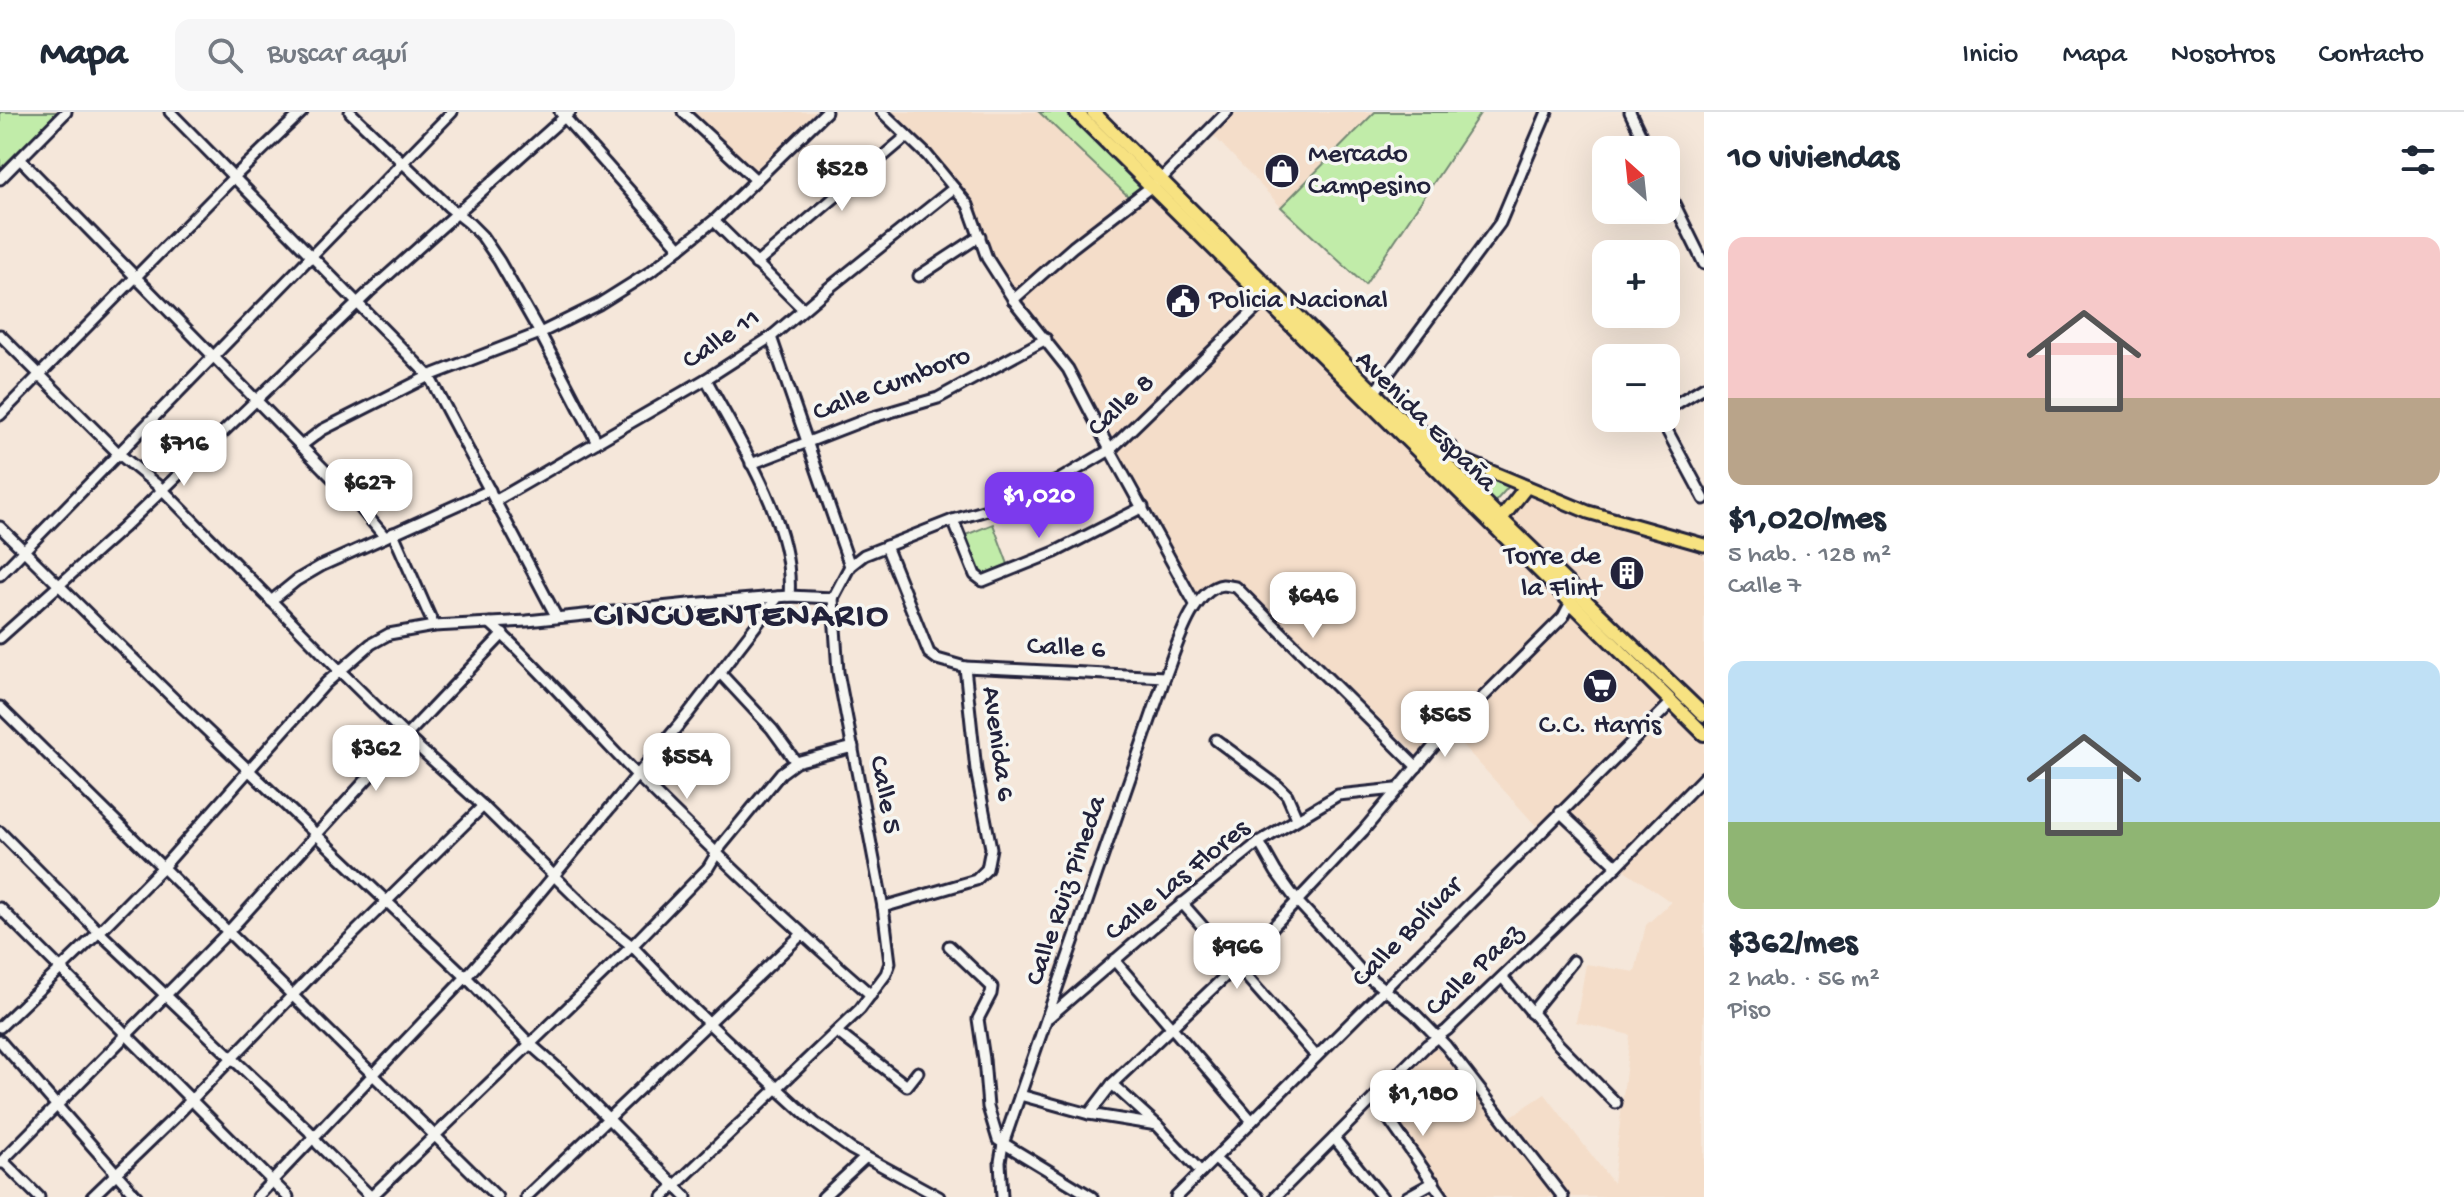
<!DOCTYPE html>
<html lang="es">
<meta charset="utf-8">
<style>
body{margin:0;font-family:"Gochi Hand",sans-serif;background:#f6f6f7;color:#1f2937;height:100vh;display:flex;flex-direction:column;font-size:30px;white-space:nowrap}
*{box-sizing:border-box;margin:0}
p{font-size:26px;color:#747a83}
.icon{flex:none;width:44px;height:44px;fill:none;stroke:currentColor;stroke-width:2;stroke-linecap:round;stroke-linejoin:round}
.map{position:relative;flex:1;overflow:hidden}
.side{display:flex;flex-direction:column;background:#fff;width:760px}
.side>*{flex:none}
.needle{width:52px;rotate:333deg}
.tools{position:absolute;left:1592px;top:24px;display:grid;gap:16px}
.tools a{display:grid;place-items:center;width:88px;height:88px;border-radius:16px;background:#fff;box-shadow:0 8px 32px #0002;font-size:40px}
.price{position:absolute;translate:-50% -68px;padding:0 18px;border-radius:16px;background:#fff;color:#222;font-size:26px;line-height:52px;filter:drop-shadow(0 2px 4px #0008)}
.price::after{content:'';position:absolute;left:50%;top:48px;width:24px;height:18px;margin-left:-12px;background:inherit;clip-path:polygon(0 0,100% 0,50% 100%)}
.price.on{background:#7c3aed;color:#fff}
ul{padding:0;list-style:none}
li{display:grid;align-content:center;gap:16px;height:424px;padding:0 24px}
li span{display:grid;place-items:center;height:248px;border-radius:16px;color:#555}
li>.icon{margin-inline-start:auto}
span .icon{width:144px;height:144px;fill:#fffc;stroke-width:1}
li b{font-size:34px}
h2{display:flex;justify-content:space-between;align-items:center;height:96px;padding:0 24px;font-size:34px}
header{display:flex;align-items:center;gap:48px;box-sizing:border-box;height:112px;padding:0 40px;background:#fff;border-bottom:2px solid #e0e1e3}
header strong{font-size:38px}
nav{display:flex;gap:44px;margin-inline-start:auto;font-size:28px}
.search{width:560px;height:72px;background:#f6f6f7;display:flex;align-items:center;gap:20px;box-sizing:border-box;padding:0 28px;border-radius:16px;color:#747a83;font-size:30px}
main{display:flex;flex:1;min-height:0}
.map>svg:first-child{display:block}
.built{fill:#f4ddc9}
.green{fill:#c1eca9;stroke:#728772;stroke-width:2}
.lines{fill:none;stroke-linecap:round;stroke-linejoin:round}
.minor-casing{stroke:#22223b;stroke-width:15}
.major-casing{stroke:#22223b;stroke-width:17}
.highway-casing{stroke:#22223b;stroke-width:18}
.minor{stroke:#f6f6f2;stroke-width:9}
.major{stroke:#f7e281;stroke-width:11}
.highway{stroke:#f7e281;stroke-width:12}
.labels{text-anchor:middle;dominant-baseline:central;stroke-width:7;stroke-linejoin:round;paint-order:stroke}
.poi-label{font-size:28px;fill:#22223b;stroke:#f6f6f2;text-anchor:start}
.street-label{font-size:28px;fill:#22223b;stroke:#f6f6f2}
.district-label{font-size:36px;font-weight:bold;letter-spacing:2px;fill:#22223b;stroke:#f6f6f2}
</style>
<header>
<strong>Mapa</strong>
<div class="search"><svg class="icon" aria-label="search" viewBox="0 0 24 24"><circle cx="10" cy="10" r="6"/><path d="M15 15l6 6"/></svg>Buscar aquí</div>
<nav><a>Inicio</a><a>Mapa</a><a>Nosotros</a><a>Contacto</a></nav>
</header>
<main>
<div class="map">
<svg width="1704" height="1085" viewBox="0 0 1704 1085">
<rect width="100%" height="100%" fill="#f5e7da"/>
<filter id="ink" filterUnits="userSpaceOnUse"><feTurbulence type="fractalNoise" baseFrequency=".0125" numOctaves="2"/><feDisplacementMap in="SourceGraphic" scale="16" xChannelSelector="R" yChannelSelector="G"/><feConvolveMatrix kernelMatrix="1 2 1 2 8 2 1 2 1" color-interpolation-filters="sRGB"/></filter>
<g filter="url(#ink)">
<!-- built -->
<g class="built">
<path d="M691,0H821L755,62Z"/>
<path d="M887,0H1085L1499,410L1526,378L1582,405L1684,434L1704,438V1085H1438L1376,986L1433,932L1501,1011L1545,982L1613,1071L1630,923L1576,910L1586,852L1635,860L1646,813L1671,790L1620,755L1559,697L1539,717L1445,614L1419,645L1252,482L1238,471L1231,468L1215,471L1197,484L1153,400L1112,330L1078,262L1013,181L992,145L974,95L960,75L913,23Z"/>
<path d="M1236,0H1375L1281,95L1213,23Z"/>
</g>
<!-- green -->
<g class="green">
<path d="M0,0H58L0,57Z"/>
<path d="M1039,0H1076L1152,74L1133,89Z"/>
<path d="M1375,0H1481L1365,173L1281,95Z"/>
<path d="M1449,347L1512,371L1493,392Z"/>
<path d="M993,412L1009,455L979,467L963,424Z"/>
</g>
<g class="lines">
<defs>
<g id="minor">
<path d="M170,0L429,264L556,504"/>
<path d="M350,0L449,95L469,111L482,124L499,149L540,221L597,330"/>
<path d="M560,0L680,136"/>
<path d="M683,0L756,68"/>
<path d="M882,0L927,43L968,93L987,146L1017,193L1068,257L1110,338L1195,492"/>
<path d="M1630,0L1648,38"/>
<path d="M20,47L353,387L385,425"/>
<path d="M0,67L66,0"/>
<path d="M1666,75L1704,152"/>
<path d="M714,109L803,197"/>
<path d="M756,152L907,24"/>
<path d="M919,164L980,124"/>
<path d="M1013,188L1073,135L1161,67L1227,0"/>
<path d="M0,223L119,342L162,377L339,558L406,624L483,694L597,806L632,834L678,882L778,977L815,1011L851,1037L939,1085"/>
<path d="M771,225L850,454L833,486"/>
<path d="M706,267C739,329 795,413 789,484"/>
<path d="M1374,281L1500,111L1547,0"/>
<path d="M1666,298L1704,275"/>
<path d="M0,303L234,65L302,0"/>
<path d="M1663,306L1662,309L1704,387"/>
<path d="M301,334L322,318L429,264L540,221L599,192L650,160L717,106L826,0"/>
<path d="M751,352L870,306L938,286L1046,227"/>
<path d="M495,389L706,267L771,225L825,179L954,76"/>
<path d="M953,408L975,463L983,469L1055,440L1143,395"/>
<path d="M0,415L175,588L466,865L530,932L563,961L686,1085"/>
<path d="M393,421L434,514"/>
<path d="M850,454L864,443L953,408L1007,392L1059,368L1110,338L1267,186"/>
<path d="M0,463L452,0"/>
<path d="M271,489L297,468L321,454L490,378"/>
<path d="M490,511C543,559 589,615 639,665C714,740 791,813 871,883"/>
<path d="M0,526L123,416L369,180L570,0"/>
<path d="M965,555L1165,565"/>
<path d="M721,562L772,617L796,650"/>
<path d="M0,595L497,1085"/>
<path d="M1216,628L1278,674L1287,683L1297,706"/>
<path d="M1560,700L1617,754"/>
<path d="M0,720L99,820L309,1019L318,1032L371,1085"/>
<path d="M1259,730L1276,760L1297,789L1336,831L1361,859L1414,901L1446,934L1563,1085"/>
<path d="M1182,791L1316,944"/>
<path d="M883,795L976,768L987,757L991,736L976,658L965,555L937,547L929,541L886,434"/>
<path d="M0,796L288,1085"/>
<path d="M949,834L992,875L991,882L978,907L984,947L988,995L998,1028L1092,1085"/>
<path d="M1114,848L1252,1009"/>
<path d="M1503,866L1559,933L1616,991"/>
<path d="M1531,901L1573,849"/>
<path d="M1049,905L1151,817L1259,730L1338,683L1396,677"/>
<path d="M0,915L99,820L163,755L326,571L371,532L389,522L434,514L527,509L689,492L789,484L833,486"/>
<path d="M837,920L907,974L918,960"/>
<path d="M0,929L137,1085"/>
<path d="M1112,972L1157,1013L1201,1060"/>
<path d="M1020,983L1089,1002L1157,1013"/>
<path d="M1374,986L1443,1085"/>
<path d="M1089,1002L1112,972L1237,853L1363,719L1434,634L1563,505L1571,490"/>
<path d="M1334,1026L1382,1085"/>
<path d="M1215,1047L1258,1085"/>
<path d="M0,1050L6,1052L39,1085"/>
<path d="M0,1051L228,820L406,624L503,522"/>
<path d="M92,1085L174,1006L315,860L483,694"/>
<path d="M257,1085L466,865L528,795L687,603L778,485"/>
<path d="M371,1085L632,834L708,756L721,734L781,661L796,650L853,635"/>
<path d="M526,1085L802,822"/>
<path d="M663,1085L860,897L886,862L890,851L883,795L838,560L833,486"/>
<path d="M823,1085L866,1045"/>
<path d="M1002,1085L1000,1050L1003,1032L1165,565C1175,540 1192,477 1223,473C1224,473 1235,475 1236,475L1417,655"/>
<path d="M1176,1085L1672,590"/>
<path d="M1275,1085L1427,933L1447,918L1617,754L1704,665"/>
<path d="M1407,1085L1434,1070"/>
</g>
<g id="major">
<path d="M1411,313L1451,336"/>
<path d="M1427,333L1588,400L1704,433"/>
</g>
<g id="highway">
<path d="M1076,0L1704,622"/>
<path d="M1093,0L1501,407L1704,603"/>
<path d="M1501,407L1526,375"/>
</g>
</defs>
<!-- minor casing -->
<use href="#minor" class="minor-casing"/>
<!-- major casing -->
<use href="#major" class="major-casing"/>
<!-- highway casing -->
<use href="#highway" class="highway-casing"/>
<!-- minor -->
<use href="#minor" class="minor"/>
<!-- major -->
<use href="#major" class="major"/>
<!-- highway -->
<use href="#highway" class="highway"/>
</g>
</g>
<!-- icons -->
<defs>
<symbol id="shop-disc" viewBox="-11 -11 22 22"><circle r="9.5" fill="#22223b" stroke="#f6f6f2"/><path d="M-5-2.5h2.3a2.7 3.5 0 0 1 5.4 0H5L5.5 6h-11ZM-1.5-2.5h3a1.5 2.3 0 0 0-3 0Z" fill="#fff"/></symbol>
<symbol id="civic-disc" viewBox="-11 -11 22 22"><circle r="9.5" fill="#22223b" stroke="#f6f6f2"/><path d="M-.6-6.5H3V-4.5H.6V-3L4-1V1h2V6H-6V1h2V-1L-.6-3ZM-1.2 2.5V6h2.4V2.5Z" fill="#fff"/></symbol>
<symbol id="building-disc" viewBox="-11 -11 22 22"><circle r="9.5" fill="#22223b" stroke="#f6f6f2"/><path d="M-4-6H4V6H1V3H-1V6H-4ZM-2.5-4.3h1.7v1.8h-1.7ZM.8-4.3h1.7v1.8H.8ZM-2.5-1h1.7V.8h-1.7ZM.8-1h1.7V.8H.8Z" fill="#fff"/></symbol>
<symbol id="supermarket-disc" viewBox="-11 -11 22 22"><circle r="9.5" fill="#22223b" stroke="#f6f6f2"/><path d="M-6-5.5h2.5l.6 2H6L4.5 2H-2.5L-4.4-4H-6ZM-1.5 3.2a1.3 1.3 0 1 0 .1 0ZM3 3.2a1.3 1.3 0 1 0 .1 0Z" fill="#fff"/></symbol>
</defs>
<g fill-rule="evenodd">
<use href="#shop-disc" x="1262" y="39" width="40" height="40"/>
<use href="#civic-disc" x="1163" y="169" width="40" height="40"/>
<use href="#building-disc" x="1607" y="441" width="40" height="40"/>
<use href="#supermarket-disc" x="1580" y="554" width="40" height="40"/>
</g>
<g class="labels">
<!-- poi labels -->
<g class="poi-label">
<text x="1308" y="43">Mercado<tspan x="1308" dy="32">Campesino</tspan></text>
<text x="1209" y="189">Policia Nacional</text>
<text x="1601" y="445" text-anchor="end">Torre de<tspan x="1601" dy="32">la Flint</tspan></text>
<text x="1600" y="614" text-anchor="middle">C.C. Harris</text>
</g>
<!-- street labels -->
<g class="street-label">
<text transform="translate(722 228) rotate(-34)">Calle 11</text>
<text transform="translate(892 273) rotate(-21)">Calle Cumboro</text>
<text transform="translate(1122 294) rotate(-42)">Calle 8</text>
<text transform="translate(1425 310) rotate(45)">Avenida España</text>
<text transform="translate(1066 537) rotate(3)">Calle 6</text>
<text transform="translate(997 632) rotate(82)">Avenida 6</text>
<text transform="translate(884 683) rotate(79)">Calle 5</text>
<text transform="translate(1178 769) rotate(-39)">Calle Las Flores</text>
<text transform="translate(1067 779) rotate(-71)">Calle Ruiz Pineda</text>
<text transform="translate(1408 821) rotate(-45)">Calle Bolívar</text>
<text transform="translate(1475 859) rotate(-43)">Calle Paez</text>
</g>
<!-- district labels -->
<g class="district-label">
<text x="742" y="505">CINCUENTENARIO</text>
</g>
</g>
</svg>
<div class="tools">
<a><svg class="needle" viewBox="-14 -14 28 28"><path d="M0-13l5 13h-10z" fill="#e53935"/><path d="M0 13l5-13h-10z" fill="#747a83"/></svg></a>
<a>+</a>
<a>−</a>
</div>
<b class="price" style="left:842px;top:101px">$528</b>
<b class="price" style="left:184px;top:376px">$716</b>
<b class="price" style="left:369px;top:415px">$627</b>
<b class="price on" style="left:1039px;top:428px">$1,020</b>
<b class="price" style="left:1313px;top:528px">$646</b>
<b class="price" style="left:1445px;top:647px">$565</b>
<b class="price" style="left:376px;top:681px">$362</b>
<b class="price" style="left:687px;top:689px">$554</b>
<b class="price" style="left:1237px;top:879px">$966</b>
<b class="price" style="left:1423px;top:1026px">$1,180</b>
</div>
<section class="side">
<h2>10 viviendas<svg class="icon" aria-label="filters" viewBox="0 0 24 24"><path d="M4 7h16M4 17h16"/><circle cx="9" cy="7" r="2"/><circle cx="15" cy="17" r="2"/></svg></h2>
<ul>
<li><span style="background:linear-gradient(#f6c9c9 65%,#b9a48a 0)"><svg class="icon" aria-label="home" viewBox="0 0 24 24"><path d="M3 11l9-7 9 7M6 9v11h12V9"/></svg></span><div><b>$1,020/mes</b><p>5 hab. · 128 m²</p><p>Calle 7</p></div></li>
<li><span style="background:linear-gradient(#bfe0f5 65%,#8fb573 0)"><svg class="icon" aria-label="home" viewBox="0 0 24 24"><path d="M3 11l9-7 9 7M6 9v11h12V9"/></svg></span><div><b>$362/mes</b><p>2 hab. · 56 m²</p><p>Piso</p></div></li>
</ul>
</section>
</main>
